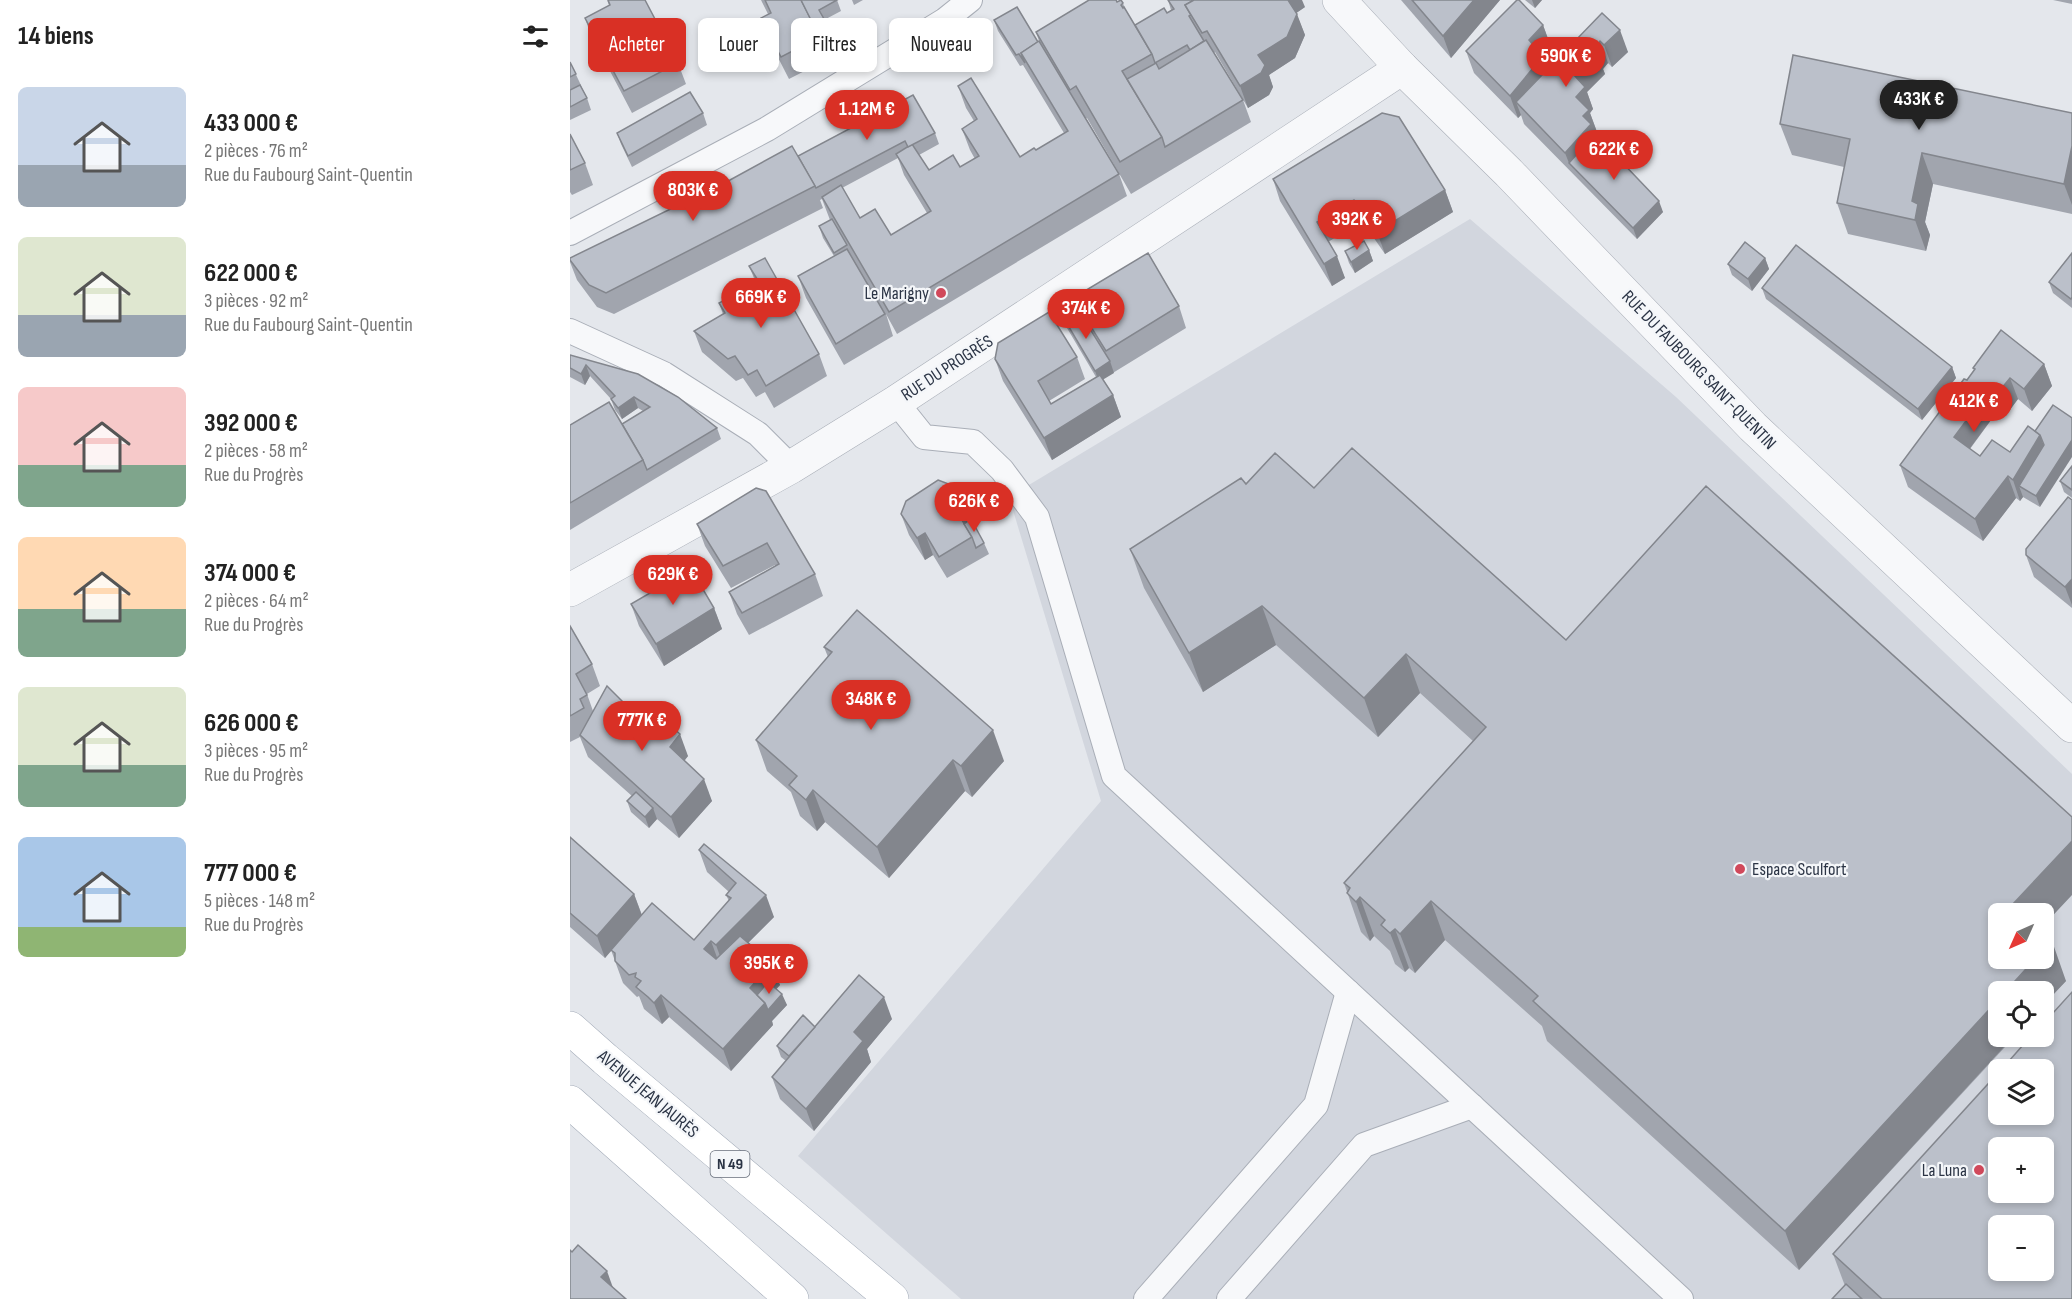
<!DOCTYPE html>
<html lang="fr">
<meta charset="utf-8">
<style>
body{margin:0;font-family:"Sofia Sans Condensed",sans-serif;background:#f2f2f2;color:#222;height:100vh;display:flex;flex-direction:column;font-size:22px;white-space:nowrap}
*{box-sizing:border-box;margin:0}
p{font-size:20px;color:#767676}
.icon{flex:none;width:33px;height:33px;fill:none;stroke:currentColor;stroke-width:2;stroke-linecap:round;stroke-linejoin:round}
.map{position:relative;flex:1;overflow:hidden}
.details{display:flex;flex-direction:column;background:#fff;width:570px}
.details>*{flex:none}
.banner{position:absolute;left:18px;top:18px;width:570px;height:54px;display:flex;gap:12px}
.needle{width:39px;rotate:225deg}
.fabs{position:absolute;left:1418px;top:903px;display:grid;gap:12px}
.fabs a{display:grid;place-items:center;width:66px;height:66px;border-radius:9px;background:#fff;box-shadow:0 3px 9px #0003;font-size:30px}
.price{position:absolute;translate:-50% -51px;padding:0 14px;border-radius:21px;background:#d93025;color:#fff;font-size:20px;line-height:39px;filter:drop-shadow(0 2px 3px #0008)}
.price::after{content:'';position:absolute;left:50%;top:36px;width:18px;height:14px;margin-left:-9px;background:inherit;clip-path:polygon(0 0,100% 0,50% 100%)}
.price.selected{background:#222;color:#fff}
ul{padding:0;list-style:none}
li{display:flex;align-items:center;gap:18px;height:150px;padding:0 18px}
li span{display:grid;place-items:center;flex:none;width:168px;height:120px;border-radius:9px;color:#555}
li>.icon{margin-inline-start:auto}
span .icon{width:72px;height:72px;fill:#fffc;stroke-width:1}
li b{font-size:26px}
h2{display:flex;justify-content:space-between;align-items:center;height:72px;padding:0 18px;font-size:26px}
.chip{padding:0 21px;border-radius:9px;background:#fff;box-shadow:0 3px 9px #0003;font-size:21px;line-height:54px}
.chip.selected{background:#d93025;color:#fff}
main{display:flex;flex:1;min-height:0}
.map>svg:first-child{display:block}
.built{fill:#d2d6de;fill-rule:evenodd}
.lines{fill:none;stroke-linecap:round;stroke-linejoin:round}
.lane-casing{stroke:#a9aeb7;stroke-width:26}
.street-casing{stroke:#a9aeb7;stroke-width:34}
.primary-casing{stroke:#a3abb8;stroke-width:34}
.lane{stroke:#f7f8fa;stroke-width:24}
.street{stroke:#f7f8fa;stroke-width:33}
.primary{stroke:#fff;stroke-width:33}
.wall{fill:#a1a5ae;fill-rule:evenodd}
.shaded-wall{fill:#83868d}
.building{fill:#bbc0ca;stroke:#83868d;stroke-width:1.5;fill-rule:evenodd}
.poi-dot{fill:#d1495b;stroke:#f4f6f9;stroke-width:2}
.labels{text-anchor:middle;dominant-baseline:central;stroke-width:4.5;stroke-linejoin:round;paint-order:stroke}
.shield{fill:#f4f6f9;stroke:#676e7b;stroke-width:1.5}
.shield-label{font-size:16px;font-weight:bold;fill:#2b3445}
.poi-label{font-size:18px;fill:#2b3445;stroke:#f4f6f9;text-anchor:end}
.street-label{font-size:18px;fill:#2b3445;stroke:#f4f6f9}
</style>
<main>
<section class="details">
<h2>14 biens<svg class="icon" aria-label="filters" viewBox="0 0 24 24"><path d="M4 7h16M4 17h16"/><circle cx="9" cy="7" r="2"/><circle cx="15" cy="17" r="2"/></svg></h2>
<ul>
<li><span style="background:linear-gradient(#c9d6e8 65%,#9aa5b1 0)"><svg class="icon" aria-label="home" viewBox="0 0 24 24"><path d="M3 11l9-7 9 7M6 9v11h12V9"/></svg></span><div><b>433 000 €</b><p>2 pièces · 76 m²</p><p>Rue du Faubourg Saint-Quentin</p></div></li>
<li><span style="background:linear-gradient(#dfe7d0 65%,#9aa5b1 0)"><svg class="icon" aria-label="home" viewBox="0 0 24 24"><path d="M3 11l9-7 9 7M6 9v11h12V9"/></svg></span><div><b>622 000 €</b><p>3 pièces · 92 m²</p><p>Rue du Faubourg Saint-Quentin</p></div></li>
<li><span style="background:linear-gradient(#f6c9c9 65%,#7fa58c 0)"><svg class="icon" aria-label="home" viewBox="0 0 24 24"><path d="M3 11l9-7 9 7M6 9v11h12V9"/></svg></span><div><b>392 000 €</b><p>2 pièces · 58 m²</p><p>Rue du Progrès</p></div></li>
<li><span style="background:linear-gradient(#ffd9b3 60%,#7fa58c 0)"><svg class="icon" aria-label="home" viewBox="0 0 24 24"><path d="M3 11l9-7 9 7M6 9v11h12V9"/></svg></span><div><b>374 000 €</b><p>2 pièces · 64 m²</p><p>Rue du Progrès</p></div></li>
<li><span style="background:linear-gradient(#dfe7d0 65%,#7fa58c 0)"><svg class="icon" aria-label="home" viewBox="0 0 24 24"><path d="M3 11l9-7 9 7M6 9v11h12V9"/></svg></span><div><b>626 000 €</b><p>3 pièces · 95 m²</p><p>Rue du Progrès</p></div></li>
<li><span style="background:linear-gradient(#a9c7e8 75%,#8fb573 0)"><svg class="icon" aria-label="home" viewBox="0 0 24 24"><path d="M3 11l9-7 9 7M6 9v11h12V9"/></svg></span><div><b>777 000 €</b><p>5 pièces · 148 m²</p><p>Rue du Progrès</p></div></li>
</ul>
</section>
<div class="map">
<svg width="1502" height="1299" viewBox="0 0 1502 1299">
<rect width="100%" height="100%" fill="#e4e7ec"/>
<!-- built -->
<path class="built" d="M900,219L1106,397L1502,774V1299H391L228,1156L531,801L439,497ZM1428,914H1473V958H1428ZM1428,992H1473V1036H1428ZM1428,1070H1473V1114H1428ZM1428,1148H1473V1192H1428ZM1428,1226H1473V1270H1428Z"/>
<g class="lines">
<defs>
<g id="lane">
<path d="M0,233L197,129L375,20L400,0"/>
<path d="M0,331L94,374L188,434L221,467"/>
<path d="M326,402L354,437L403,442L432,470L467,517L544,776L1111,1299"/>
<path d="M576,1299L746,1105L778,992"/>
<path d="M659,1299L794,1145L902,1106"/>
</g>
<g id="street">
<path d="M769,0L832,68L939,173L1183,427L1502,726"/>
<path d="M0,590L221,467L326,402L832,68"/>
</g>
<g id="primary">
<path d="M0,1028L35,1059L322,1299"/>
<path d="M0,1102L222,1299"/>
</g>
</defs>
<!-- lane casing -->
<use href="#lane" class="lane-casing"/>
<!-- street casing -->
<use href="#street" class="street-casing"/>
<!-- primary casing -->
<use href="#primary" class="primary-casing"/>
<!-- lane -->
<use href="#lane" class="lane"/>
<!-- street -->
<use href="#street" class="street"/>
<!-- primary -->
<use href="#primary" class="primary"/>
</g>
<!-- wall -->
<g class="wall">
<path d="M37,0L108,63L116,84L62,113L20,33L16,21L39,5Z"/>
<path d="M191,0H267L271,11L254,20L258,30L249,34L258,59L219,79L199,40L191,18L198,14Z"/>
<path d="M282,0H293L284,5Z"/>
<path d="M598,0L735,7L726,13L735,35L725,58L699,75L703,87L699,95L678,108L645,52L644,53L673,100L681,122L561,194L517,118H516L549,174L557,196L327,334L316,314L323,336L274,365L236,298L228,276L264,256L253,238L249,226L260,220L252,199L250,200L253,208L44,314L27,307L7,280L0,262V258L228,156L365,133L369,144L349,155L359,170L390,167L405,159L400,150L392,129L404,121L396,108L388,86L450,157L466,150L494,133L453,65L450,66L428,31L424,20L468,42L469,41L466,32L547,2L553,3L555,9L565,25L597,13L601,10ZM328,158L334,175L357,213L321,235L290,218L272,188Z"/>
<path d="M831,0H930L881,58Z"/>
<path d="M955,0H972L965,8Z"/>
<path d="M1483,0H1502V4Z"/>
<path d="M1032,13L1058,52L1042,67L1038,63L1033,69L1035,74L1017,92L1023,109L1020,113L1027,132L1025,134L1093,212L1067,239L954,124L951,115L948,118L904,73L896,51L973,25L981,47L973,55L978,69Z"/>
<path d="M0,62L17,98L21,110L0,120Z"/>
<path d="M133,113L137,125L62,167L51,144L47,133Z"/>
<path d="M1502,113V214L1363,184L1355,222L1360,235L1356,251L1278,234L1267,203L1274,167L1222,155L1210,124Z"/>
<path d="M0,134L15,163L23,185L2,195L0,192Z"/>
<path d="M703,179L875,190L883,212L815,254L792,221L758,242L775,278L762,286L710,201Z"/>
<path d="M799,250L803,261L785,273L779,263L775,251Z"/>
<path d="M1502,253V308L1483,293L1479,282Z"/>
<path d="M1195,258L1199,269L1182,291L1162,275L1158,264Z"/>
<path d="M179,266L249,354L257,376L204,408L195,392L186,397L173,378L166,381L132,352L124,331L153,314L149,303L186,283Z"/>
<path d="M1192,288L1382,367L1386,378L1352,420L1196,299Z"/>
<path d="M503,298L609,306L616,328L533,379L543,395L551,417L482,460L433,381L425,359L507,357L515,379L479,401L481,404L526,377L497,328L493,317L507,308Z"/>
<path d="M0,355L147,428L151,439L0,530V425L52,424L73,411L68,408L52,419L45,410L41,399L20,376L15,385L0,377Z"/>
<path d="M1474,364L1482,386L1462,411L1448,399L1439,411L1432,405L1400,449L1410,456L1440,452L1458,426L1470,507L1453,497L1450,501L1446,498L1413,541L1338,487L1330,465L1397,380L1404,370L1403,368Z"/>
<path d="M1502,466V498L1494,492L1490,481Z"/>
<path d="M676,484L744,488L996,640L1428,914L1496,981L1229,1270L977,1041L972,1026L875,940L845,973L839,968L835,972L825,964L820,951L804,936L800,941L791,932L774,883L903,741L850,693L808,737L706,645L633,692L574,588L560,549Z"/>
<path d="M186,488L245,574L253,596L179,635L167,614L159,592L205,566V565L161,588L135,546L127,524Z"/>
<path d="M1502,500V608L1464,577L1456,555Z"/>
<path d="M398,509L401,519L414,543L419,554L377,578L363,555L355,560L339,535L331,514Z"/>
<path d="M61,604L144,608L152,629L94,666L69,626Z"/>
<path d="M0,626L22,664L30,686L17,694L23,711L75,724L118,756L114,761L142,801L109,838L87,819L79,828L61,812L57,801L62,796L18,757L10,737L0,742Z"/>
<path d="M254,647L434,761L402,797L395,791L319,878L255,822L247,831L230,816L221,792L197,771L186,740L258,657Z"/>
<path d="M0,837L64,894L72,915L124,940L159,901L156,895L159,892L137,872L129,850L204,917L178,943L210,985L206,989L217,1005L202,1021L203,1025L161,1071L99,1017L92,1024L74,1009L69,996L67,997L53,983L41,950L35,958L0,927Z"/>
<path d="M322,1019L297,1049L301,1062L244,1131L210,1099L202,1077L216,1061L211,1057L207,1046L245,1027Z"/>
<path d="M1263,1254L1502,1299H1262L1275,1286Z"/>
</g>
<!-- shaded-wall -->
<g class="shaded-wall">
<path d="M716,0H732L735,7L722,16Z"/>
<path d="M904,0H930L881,58L873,36Z"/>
<path d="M962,0H972L965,8Z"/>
<path d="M727,14L735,35L725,58L699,75L703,87L699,95L678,108L670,86L688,55Z"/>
<path d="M973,25L981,47L967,62L959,40Z"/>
<path d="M1050,30L1058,52L1042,67L1034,45Z"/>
<path d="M1030,41L1038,63L1033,69L1035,74L1017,92L1023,109L1020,113L1027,132L999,163L995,153L1006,97L1004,75Z"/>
<path d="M973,56L981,78L946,102L951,115L948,118L940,96Z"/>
<path d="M1502,146V205L1494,184Z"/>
<path d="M1352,153L1363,184L1355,222L1360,235L1356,251L1345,220L1342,201Z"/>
<path d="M875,190L883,212L815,254L807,232Z"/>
<path d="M1089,201L1093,212L1067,239L1063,228Z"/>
<path d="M799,250L803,261L785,273L781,262Z"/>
<path d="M767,256L775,278L762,286L754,264Z"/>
<path d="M1195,258L1199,269L1182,291L1178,279Z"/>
<path d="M540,361L544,373L529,382L525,371Z"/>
<path d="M1474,364L1482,386L1462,411L1454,389Z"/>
<path d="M16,365L20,376L15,385L11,374Z"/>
<path d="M1382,367L1386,378L1352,420L1348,409Z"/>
<path d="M1440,378L1448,399L1439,411L1431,389Z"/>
<path d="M1424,383L1432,405L1392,459L1384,437Z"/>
<path d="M543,395L551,417L482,460L474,438Z"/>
<path d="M64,397L68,408L52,419L48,408Z"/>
<path d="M1470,435L1478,457L1449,486L1453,497L1450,501L1443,480Z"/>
<path d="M1502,440V457L1470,507L1466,496Z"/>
<path d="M1438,476L1446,498L1413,541L1405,519Z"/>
<path d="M398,509L405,531L398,535L389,515Z"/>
<path d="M355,533L363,555L355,560L347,538Z"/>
<path d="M1502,579V605L1495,587Z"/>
<path d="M692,606L706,645L633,692L619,653Z"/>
<path d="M144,608L152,629L94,666L86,644Z"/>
<path d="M836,654L850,693L808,737L794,698Z"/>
<path d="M423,730L434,761L402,797L391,766Z"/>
<path d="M110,734L118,756L108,769L100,747Z"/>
<path d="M383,760L395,791L319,878L307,847Z"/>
<path d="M134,779L142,801L109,838L101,817Z"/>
<path d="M243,790L255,822L247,831L236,800Z"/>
<path d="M83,808L87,819L79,828L75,817Z"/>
<path d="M1502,841V895L1473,926V914H1445L1442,905Z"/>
<path d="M64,894L72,916L35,958L27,936Z"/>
<path d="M196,895L204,917L154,967L146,945Z"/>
<path d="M790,897L804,936L800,941L786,902Z"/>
<path d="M861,901L875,940L845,973L830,934Z"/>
<path d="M825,929L839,968L835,972L820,933Z"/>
<path d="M141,941L149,963L134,949Z"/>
<path d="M1482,941L1496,981L1473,1005V992H1435L1466,958H1473V951Z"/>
<path d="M202,963L210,985L191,1006L180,988Z"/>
<path d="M212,994L217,1005L202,1021L203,1025L161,1071L153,1049L195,1003Z"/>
<path d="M91,995L99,1017L92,1024L84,1003Z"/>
<path d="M314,997L322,1019L297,1049L301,1062L244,1131L236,1109L284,1032Z"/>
<path d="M1428,1000V1036H1444L1229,1270L1215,1231Z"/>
<path d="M37,1271L47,1299L31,1277Z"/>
</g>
<!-- building -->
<g class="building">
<path d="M38,0H75L108,63L54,91L15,18L40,5Z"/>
<path d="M195,0H231L250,37L211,57L191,18L201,13Z"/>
<path d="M231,0H267L249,10L254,19L243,24Z"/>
<path d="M519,0H546L547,2L551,0L553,3L551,5L553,8L554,7L582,54L552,71L592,137L550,162L506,86L500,90L466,32Z"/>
<path d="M598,0H624L615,5L621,15L619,16L634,41L620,50L617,45L585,63L582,54L565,25L594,8L597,13L604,9Z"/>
<path d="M624,0H718L727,14L717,37L688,55L695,65L691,73L670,86L637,31L632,33L615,5Z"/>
<path d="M842,0H904L873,36Z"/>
<path d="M947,0H949L973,25L959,40L973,56L940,96L896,51Z"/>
<path d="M447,7L468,42L451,53L455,63L449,54L446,55L424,20Z"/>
<path d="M1032,13L1050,30L1034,45L1030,41L1023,49L1027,53L1004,75L1015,87L1006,97L1019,110L1013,116L1021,124L995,153L946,102Z"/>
<path d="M636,40L673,100L595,147L592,137L557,79L586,63L589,69Z"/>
<path d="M469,41L549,174L319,312L252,197L271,185L290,218L305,209L321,235L361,211L326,154L342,144L359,170L383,155L390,167L409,156L392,129L407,119L388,86L401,78L450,157L464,148L466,150L498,131L451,53Z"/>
<path d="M1223,55L1502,113V146L1494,184L1352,153L1342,201L1348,204L1345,220L1267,203L1280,139L1210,124Z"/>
<path d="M0,62L6,74L0,77Z"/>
<path d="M10,85L17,98L0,107V90Z"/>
<path d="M120,92L133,113L58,156L47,133Z"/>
<path d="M343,95L365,133L338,147L335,141L246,188L228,156Z"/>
<path d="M812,113L829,117L875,190L807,232L784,200L747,222L767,256L754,264L703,179Z"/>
<path d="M0,134L15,163L0,170Z"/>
<path d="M1025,134L1089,201L1063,228L999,163Z"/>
<path d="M222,146L245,186L36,293L19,285L0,260V258L160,180Z"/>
<path d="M262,219L277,245L264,253L249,226Z"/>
<path d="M794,241L799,250L781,262L775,251Z"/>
<path d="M1175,242L1195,258L1178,279L1158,264Z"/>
<path d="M1226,245L1382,367L1348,409L1192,288Z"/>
<path d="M277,249L315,314L266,344L228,276Z"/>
<path d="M578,253L609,306L536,351L503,298Z"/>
<path d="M1502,253V297L1501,299L1479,282Z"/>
<path d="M195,258L249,354L196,386L187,370L178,375L165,356L158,359L124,331L155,313L149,303L189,282L179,266Z"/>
<path d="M507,308L540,361L525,371L493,317Z"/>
<path d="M479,312L507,357L468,381L481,404L530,375L543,395L474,438L425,359L428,343Z"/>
<path d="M1431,330L1474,364L1454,389L1440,378L1431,389L1424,383L1384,437L1410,456L1422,440L1440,452L1458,426L1470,435L1443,480L1438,476L1405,519L1330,465L1394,379L1397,380L1405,369L1403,368Z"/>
<path d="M0,355L68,374L108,397L147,428L77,470L73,460L52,424L80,407L64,397L48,408L41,399L45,396L16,365L11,374L0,368Z"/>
<path d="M39,402L73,460L0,503V425Z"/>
<path d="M1483,405L1502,418V440L1466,496L1449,486L1474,445L1470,435L1465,431Z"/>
<path d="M782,448L996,640L1136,486L1502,817V841L1442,905L1451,914H1428V958H1466L1435,992H1428V1000L1215,1231L963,1001L968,996L861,901L830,934L825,929L820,933L811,925L815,920L790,897L786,902L777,893L780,888L774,883L916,727L836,654L794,698L692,606L619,653L560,549L671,478L676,484L705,453L744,488Z"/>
<path d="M1502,466V490L1490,481Z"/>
<path d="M368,480L384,486L398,509L389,515L402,537L369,557L355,533L347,538L331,514L336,501Z"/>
<path d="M186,488L196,491L245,574L172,613L159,592L209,564L197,543L153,566L127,524Z"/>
<path d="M1498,497L1502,500V579L1495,587L1456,555V549Z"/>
<path d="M401,519L414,543L406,548L402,537L394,524Z"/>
<path d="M121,569L144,608L86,644L61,604Z"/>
<path d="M287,610L423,730L391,766L383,760L307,847L243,790L236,800L219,785L227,776L186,740L262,652L254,647Z"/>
<path d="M0,626L22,664L6,674L17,695L10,699L14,708L0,716Z"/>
<path d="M37,686L75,724L86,713L110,734L100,747L134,779L101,817L10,735Z"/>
<path d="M66,792L83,808L75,817L57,801Z"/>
<path d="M0,837L64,894L27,936L0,913Z"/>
<path d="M134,844L196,895L146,945L141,941L134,949L146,959L170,936L202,963L180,988L195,1003L153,1049L91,995L84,1003L78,997L66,987L71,981L65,977L66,973L59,975L45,961V953L41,950L82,903L124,940L161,898L156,895L166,883L129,850Z"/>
<path d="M1473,934L1482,941L1473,951Z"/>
<path d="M289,975L314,997L284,1032L293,1041L236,1109L202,1077Z"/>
<path d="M198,982L212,994L198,1010L195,1003L187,995Z"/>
<path d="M1502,992V1299H1312L1263,1254L1428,1073V1114H1473V1070H1431L1461,1036H1473V1024ZM1428,1148H1473V1192H1428ZM1428,1226H1473V1270H1428Z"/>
<path d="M233,1015L245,1027L219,1056L207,1046Z"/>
<path d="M8,1245L37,1271L31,1277L56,1299H0V1250L2,1252Z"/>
<path d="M1276,1284L1292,1299H1262Z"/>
</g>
<!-- markers -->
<g class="poi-dot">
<circle cx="371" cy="293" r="6"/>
<circle cx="1170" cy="869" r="6"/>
<circle cx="1409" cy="1170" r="6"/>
</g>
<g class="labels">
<!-- shield labels -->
<rect class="shield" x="140.5" y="1151" width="39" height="26" rx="4.5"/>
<g class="shield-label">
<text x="160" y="1164">N 49</text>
</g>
<!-- poi labels -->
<g class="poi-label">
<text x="359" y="293">Le Marigny</text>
<text x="1182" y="869" text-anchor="start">Espace Sculfort</text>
<text x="1397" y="1170">La Luna</text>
</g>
<!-- street labels -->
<g class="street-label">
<text transform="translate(377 368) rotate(-33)">RUE DU PROGRÈS</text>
<text transform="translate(1129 370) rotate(46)">RUE DU FAUBOURG SAINT-QUENTIN</text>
<text transform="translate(78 1094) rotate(40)">AVENUE JEAN JAURÈS</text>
</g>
</g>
</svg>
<div class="fabs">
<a><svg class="needle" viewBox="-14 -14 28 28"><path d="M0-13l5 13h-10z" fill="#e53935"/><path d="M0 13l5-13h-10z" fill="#767676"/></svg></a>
<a><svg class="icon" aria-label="locate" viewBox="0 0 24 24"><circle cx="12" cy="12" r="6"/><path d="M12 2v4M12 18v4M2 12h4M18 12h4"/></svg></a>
<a><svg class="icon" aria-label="layers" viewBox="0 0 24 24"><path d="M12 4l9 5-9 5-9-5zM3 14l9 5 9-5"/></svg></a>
<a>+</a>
<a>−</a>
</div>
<b class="price" style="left:996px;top:88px">590K €</b>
<b class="price selected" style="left:1349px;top:131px">433K €</b>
<b class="price" style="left:297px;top:141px">1.12M €</b>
<b class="price" style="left:1044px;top:181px">622K €</b>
<b class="price" style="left:123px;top:222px">803K €</b>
<b class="price" style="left:787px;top:251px">392K €</b>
<b class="price" style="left:191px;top:329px">669K €</b>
<b class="price" style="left:516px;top:340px">374K €</b>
<b class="price" style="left:1404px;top:433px">412K €</b>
<b class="price" style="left:404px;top:533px">626K €</b>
<b class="price" style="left:103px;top:606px">629K €</b>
<b class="price" style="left:301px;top:731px">348K €</b>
<b class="price" style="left:72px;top:752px">777K €</b>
<b class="price" style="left:199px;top:995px">395K €</b>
<div class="banner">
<a class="chip selected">Acheter</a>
<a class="chip">Louer</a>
<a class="chip">Filtres</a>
<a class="chip">Nouveau</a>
</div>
</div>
</main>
